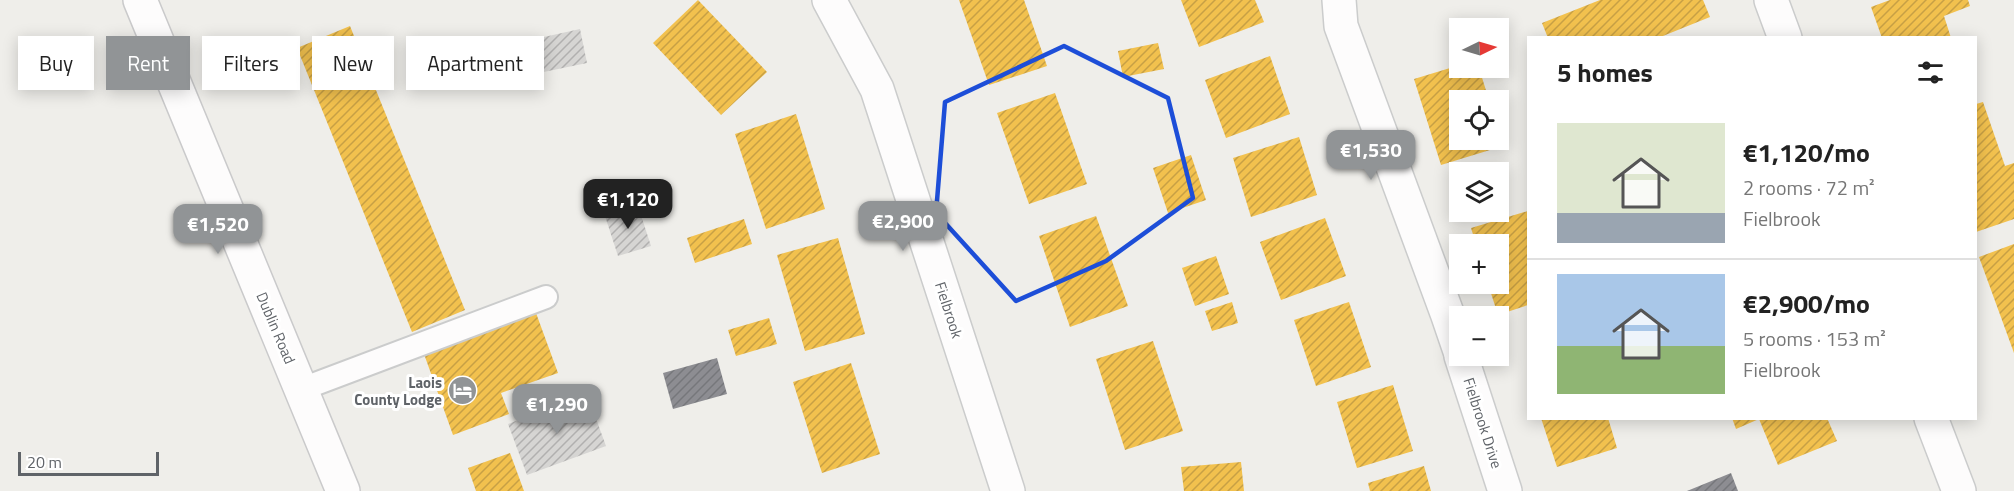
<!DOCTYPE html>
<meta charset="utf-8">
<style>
body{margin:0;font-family:"Titillium Web",sans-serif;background:#f6f6f6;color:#222;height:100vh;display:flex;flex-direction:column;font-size:22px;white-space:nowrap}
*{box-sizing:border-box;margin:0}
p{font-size:20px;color:#767676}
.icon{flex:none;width:33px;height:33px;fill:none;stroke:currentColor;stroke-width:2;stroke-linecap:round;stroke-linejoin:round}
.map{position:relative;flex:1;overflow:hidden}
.sheet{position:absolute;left:1527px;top:36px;width:450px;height:384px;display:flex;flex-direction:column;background:#fff;border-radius:0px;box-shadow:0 3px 15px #0003}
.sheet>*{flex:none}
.top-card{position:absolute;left:18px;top:36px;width:570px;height:54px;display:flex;gap:12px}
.needle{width:39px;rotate:85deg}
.fabs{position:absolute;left:1449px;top:18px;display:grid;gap:12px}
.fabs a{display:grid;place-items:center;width:60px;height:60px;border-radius:0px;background:#fff;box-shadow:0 3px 15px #0003;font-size:30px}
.scale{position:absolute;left:18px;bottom:15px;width:141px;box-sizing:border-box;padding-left:6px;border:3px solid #5f6368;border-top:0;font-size:16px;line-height:21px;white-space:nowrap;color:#5f6368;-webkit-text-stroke:4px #fff;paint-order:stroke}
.price{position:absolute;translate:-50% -51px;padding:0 14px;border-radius:12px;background:#919496;color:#fff;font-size:20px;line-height:39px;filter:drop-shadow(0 2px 3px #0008)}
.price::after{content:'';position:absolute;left:50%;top:36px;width:18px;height:14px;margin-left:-9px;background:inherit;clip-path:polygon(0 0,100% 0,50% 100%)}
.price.current{background:#222;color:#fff}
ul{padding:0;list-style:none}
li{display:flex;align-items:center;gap:18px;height:150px;padding:0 30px}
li+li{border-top:2px solid #e0e0e0}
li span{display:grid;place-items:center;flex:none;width:168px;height:120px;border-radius:0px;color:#555}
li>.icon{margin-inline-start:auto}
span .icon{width:72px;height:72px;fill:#fffc;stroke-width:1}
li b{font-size:26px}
h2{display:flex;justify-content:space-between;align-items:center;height:72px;padding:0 30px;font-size:26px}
.tag{padding:0 21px;border-radius:0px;background:#fff;box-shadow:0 3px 15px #0003;font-size:21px;line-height:54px}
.tag.current{background:#919496;color:#fff}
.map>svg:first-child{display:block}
.homes{fill:url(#homes-hatch)}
.industry{fill:url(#industry-hatch)}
.building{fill:url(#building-hatch)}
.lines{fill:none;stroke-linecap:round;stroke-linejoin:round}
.lane-casing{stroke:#cbcccc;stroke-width:26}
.street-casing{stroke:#cbcccc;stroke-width:36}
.secondary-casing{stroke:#cacacb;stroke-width:36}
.lane{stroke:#fdfcfc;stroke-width:22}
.street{stroke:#fdfcfc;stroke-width:33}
.secondary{stroke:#fdfcfc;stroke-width:33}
.marked{fill:none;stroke:#1d4ed8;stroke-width:4.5;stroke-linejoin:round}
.labels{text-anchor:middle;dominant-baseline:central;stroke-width:6;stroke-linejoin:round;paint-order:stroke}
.street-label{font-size:15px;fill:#5f6368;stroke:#fff}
.poi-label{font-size:15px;font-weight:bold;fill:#5f6368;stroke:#fff;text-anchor:end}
</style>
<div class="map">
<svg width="2014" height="491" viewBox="0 0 2014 491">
<defs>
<pattern id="homes-hatch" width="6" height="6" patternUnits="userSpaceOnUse" patternTransform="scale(1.5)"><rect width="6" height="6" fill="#f2c14e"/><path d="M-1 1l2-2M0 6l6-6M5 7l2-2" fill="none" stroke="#c7a045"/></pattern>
<pattern id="industry-hatch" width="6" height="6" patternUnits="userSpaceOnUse" patternTransform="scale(1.5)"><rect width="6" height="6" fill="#8d8d92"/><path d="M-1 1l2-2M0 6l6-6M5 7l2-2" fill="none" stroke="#76777b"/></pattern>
<pattern id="building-hatch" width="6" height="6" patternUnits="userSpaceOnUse" patternTransform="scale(1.5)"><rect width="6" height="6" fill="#d6d5d3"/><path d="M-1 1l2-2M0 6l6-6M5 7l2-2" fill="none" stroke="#b1b0af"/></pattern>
</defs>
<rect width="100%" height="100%" fill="#efeeea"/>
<!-- homes -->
<g class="homes">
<path d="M698,0L767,72L721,115L653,43Z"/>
<path d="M959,0H1024L1047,66L989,85Z"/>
<path d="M1181,0H1255L1264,22L1199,47Z"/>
<path d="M1600,0H1703L1710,17L1658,38H1548L1542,23Z"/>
<path d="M1890,0H1968L1970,6L1944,16L1951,38H1882L1871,7Z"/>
<path d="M350,26L465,310L412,332L297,48Z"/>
<path d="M1158,43L1164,69L1123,77L1118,51Z"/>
<path d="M1270,56L1290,114L1226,138L1205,80Z"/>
<path d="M1460,65V68H1479L1489,100H1460V140H1498L1499,134L1503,146L1441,165L1414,79Z"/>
<path d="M1055,93L1087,184L1029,204L997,113Z"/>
<path d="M1983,102L2005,166L2014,163V219L1976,232V104Z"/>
<path d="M796,114L825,209L766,229L735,134Z"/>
<path d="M1299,137L1317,195L1251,217L1233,158Z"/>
<path d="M1191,155L1206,200L1168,213L1153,168Z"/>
<path d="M1528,211V305L1498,315L1488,284H1498V244H1476L1471,228Z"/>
<path d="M1096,216L1128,306L1070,327L1039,236Z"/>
<path d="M1325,218L1346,276L1281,300L1260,242Z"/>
<path d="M744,219L752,244L695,263L687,238Z"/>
<path d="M838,238L865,334L805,351L777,255Z"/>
<path d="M2014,244V353L1979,257Z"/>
<path d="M1216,256L1229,294L1195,306L1182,268Z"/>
<path d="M1232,302L1238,323L1212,331L1205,311Z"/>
<path d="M1349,302L1371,367L1316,386L1294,320Z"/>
<path d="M536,313L558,373L501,393L509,414L453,435L424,354Z"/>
<path d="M769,318L777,344L736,356L728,330Z"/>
<path d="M1153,341L1183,431L1125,450L1096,359Z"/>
<path d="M851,363L880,454L822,473L793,382Z"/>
<path d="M1393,385L1413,451L1357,468L1337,402Z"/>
<path d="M1541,418H1608L1617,448L1557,467Z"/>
<path d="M1732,418H1827L1837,441L1778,465L1759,419L1736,429Z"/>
<path d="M510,453L524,491H476L468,468Z"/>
<path d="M1241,462L1244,491H1184L1181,467Z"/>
<path d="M1424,466L1431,491H1370L1368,483Z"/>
</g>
<!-- industry -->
<g class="industry">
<path d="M717,358L727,394L673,409L663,373Z"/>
<path d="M1731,473L1738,491H1687Z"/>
</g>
<!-- building -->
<g class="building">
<path d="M580,29L587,63L534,74L526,41Z"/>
<path d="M637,203L651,246L618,256L604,213Z"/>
<path d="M587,394L606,446L527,475L508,424Z"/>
</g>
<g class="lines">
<defs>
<path id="lane" d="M302,389L546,297"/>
<g id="street">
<path d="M829,0L877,89L1008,491"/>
<path d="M1339,0L1341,26L1447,313L1460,351"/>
<path d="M1771,0L1785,38"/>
<path d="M1461,356L1505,491"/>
<path d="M1931,418L1959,491"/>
</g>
<path id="secondary" d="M140,0L343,491"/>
</defs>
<!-- lane casing -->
<use href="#lane" class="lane-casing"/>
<!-- street casing -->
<use href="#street" class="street-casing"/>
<!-- secondary casing -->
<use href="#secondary" class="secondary-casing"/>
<!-- lane -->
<use href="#lane" class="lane"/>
<!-- street -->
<use href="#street" class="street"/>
<!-- secondary -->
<use href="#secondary" class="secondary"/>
</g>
<!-- marked area -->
<path class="marked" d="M1064,46L1168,98L1193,198L1106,261L1016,301L936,213L945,102Z"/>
<!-- icons -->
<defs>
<symbol id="hotel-disc" viewBox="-11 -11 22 22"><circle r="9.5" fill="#919496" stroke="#fff"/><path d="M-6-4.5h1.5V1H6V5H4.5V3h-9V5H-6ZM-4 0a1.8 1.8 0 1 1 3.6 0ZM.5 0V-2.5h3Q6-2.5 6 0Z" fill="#fff"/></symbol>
</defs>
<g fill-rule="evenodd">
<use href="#hotel-disc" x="446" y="374" width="33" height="33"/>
</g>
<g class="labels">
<!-- street labels -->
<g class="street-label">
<text transform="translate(949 310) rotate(72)">Fielbrook</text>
<text transform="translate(276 328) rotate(67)">Dublin Road</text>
<text transform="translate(1483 423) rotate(72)">Fielbrook Drive</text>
</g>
<!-- poi labels -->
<g class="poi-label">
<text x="442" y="382">Laois<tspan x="442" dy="17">County Lodge</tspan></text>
</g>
</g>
</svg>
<div class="fabs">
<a><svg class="needle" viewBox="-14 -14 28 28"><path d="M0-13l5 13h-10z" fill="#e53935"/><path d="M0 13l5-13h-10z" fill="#767676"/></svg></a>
<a><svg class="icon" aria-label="locate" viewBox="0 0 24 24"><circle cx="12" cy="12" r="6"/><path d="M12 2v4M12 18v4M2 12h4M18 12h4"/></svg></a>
<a><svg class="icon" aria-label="layers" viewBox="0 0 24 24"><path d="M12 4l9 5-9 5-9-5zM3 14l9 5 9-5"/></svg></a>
<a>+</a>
<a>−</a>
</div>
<div class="scale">20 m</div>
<b class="price" style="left:1371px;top:181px">€1,530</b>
<b class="price current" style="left:628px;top:230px">€1,120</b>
<b class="price" style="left:903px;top:252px">€2,900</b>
<b class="price" style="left:218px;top:255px">€1,520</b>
<b class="price" style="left:557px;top:435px">€1,290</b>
<div class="top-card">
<a class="tag">Buy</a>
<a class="tag current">Rent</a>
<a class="tag">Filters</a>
<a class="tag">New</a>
<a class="tag">Apartment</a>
</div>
<section class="sheet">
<h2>5 homes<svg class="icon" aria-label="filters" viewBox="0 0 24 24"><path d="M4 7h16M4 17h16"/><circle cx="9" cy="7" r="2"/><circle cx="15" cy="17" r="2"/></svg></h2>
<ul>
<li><span style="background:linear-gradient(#dfe7d0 75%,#9aa5b1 0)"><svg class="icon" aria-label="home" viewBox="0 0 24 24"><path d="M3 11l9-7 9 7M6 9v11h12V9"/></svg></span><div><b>€1,120/mo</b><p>2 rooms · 72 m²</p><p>Fielbrook</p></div></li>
<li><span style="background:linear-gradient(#a9c7e8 60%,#8fb573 0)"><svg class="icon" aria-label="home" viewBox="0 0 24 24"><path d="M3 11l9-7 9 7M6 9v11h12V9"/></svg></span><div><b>€2,900/mo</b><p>5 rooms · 153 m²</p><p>Fielbrook</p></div></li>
</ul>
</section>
</div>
